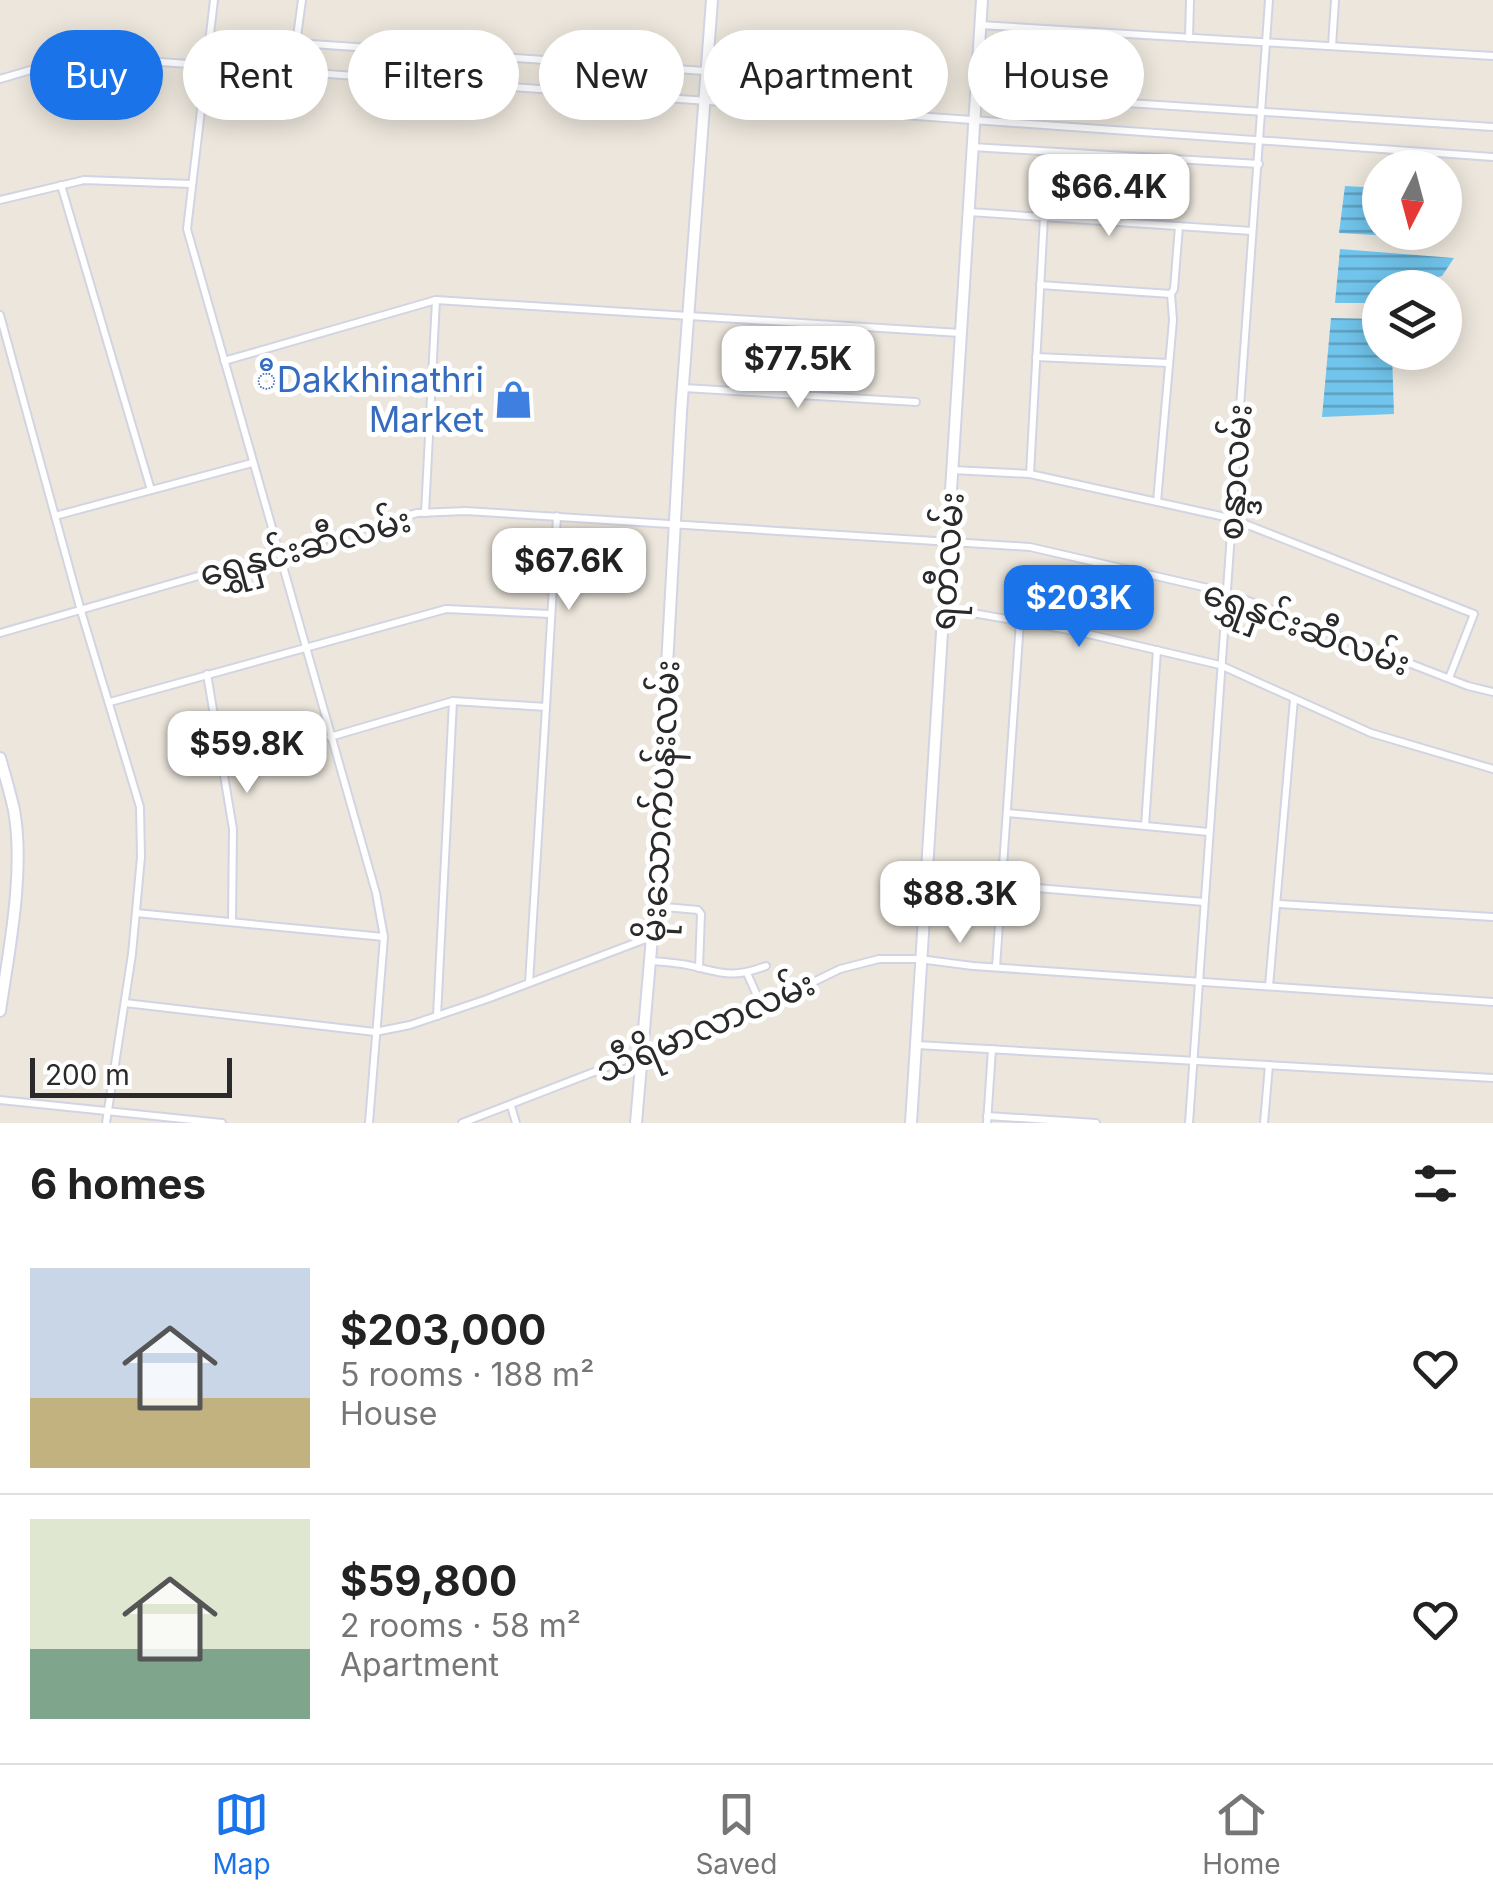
<!DOCTYPE html>
<meta charset="utf-8">
<style>
body{margin:0;font-family:Inter,"Noto Sans Myanmar",sans-serif;background:#f6f6f6;color:#222;height:100vh;display:flex;flex-direction:column;font-size:38px;white-space:nowrap}
*{box-sizing:border-box;margin:0}
p{font-size:32px;color:#767676}
.icon{flex:none;width:55px;height:55px;fill:none;stroke:currentColor;stroke-width:2;stroke-linecap:round;stroke-linejoin:round}
.map{position:relative;height:1123px;overflow:hidden}
.drawer{display:flex;flex-direction:column;background:#fff;flex:1}
.drawer>*{flex:none}
.guide{position:absolute;left:30px;top:30px;width:1435px;height:90px;display:flex;gap:20px}
.needle{width:65px;rotate:186deg}
.buttons{position:absolute;left:1362px;top:150px;display:grid;gap:20px}
.buttons a{display:grid;place-items:center;width:100px;height:100px;border-radius:50%;background:#fff;box-shadow:0 5px 25px #0003;font-size:50px}
.scale{position:absolute;left:30px;bottom:25px;width:202px;box-sizing:border-box;padding-left:10px;border:5px solid #2a2a2a;border-top:0;font-size:28px;line-height:35px;white-space:nowrap;color:#2a2a2a;-webkit-text-stroke:8px #fff;paint-order:stroke}
.price{position:absolute;translate:-50% -85px;padding:0 22px;border-radius:20px;background:#fff;color:#222;font-size:32px;line-height:65px;filter:drop-shadow(0 2px 5px #0008)}
.price::after{content:'';position:absolute;left:50%;top:60px;width:30px;height:22px;margin-left:-15px;background:inherit;clip-path:polygon(0 0,100% 0,50% 100%)}
.price.current{background:#1a73e8;color:#fff}
ul{padding:0;list-style:none}
li{display:flex;align-items:center;gap:30px;height:250px;padding:0 30px}
li+li{border-top:2px solid #e0e0e0}
li span{display:grid;place-items:center;flex:none;width:280px;height:200px;border-radius:0px;color:#555}
li>.icon{margin-inline-start:auto}
span .icon{width:120px;height:120px;fill:#fffc;stroke-width:1}
li b{font-size:42px}
h2{display:flex;justify-content:space-between;align-items:center;height:120px;padding:0 30px;font-size:42px}
.pill{padding:0 35px;border-radius:45px;background:#fff;box-shadow:0 5px 25px #0003;font-size:35px;line-height:90px}
.pill.current{background:#1a73e8;color:#fff}
.dock{display:flex;justify-content:space-around;align-items:center;height:140px;border-top:2px solid #e0e0e0;background:#fff;font-size:28px;color:#767676}
.dock a{display:grid;justify-items:center;gap:5px}
.dock .current{color:#1a73e8}
.map>svg:first-child{display:block}
.water{fill:url(#water-rules)}
.lines{fill:none;stroke-linecap:round;stroke-linejoin:round}
.street-casing{stroke:#d2d4e3;stroke-width:10}
.secondary-casing{stroke:#d2d4e3;stroke-width:14}
.street{stroke:#fff;stroke-width:6}
.secondary{stroke:#fff;stroke-width:10}
.labels{text-anchor:middle;dominant-baseline:central;stroke-width:10;stroke-linejoin:round;paint-order:stroke}
.shop-label{font-size:35px;fill:#366cbe;stroke:#fff;text-anchor:end}
.street-label{font-size:35px;fill:#2a2a2a;stroke:#fff}
</style>
<div class="map">
<svg width="1493" height="1123" viewBox="0 0 1493 1123">
<defs>
<pattern id="water-rules" width="6" height="5" patternUnits="userSpaceOnUse" patternTransform="scale(2.5)"><rect width="6" height="5" fill="#71c4ec"/><path d="M0 2.5h6" fill="none" stroke="#5d9fbf"/></pattern>
</defs>
<rect width="100%" height="100%" fill="#ece6dc"/>
<!-- water -->
<g class="water">
<path d="M1345,186L1380,188V232L1430,233L1429,238L1339,233Z"/>
<path d="M1340,249L1454,258L1442,276L1394,287L1380,288V303H1335Z"/>
<path d="M1331,318L1380,319V352L1392,353L1394,414L1322,417Z"/>
</g>
<g class="lines">
<defs>
<g id="street">
<path d="M214,0L187,229L376,893L384,937L369,1123"/>
<path d="M980,25L1493,56"/>
<path d="M1189,38L1190,0"/>
<path d="M297,43L705,71"/>
<path d="M1332,46L1335,0"/>
<path d="M292,73L302,0"/>
<path d="M0,79L65,60L104,58L1493,157"/>
<path d="M976,93L1493,127"/>
<path d="M972,147L1259,164"/>
<path d="M61,185L151,490"/>
<path d="M0,200L84,180L191,184"/>
<path d="M969,212L1252,231"/>
<path d="M1040,285L1171,294L1174,289L1179,226"/>
<path d="M0,315L81,611L140,807L141,857L132,954L106,1123"/>
<path d="M1036,357L1169,363"/>
<path d="M224,361L436,300"/>
<path d="M684,388L916,402"/>
<path d="M953,470L1030,474L1230,518L1474,614L1449,678"/>
<path d="M1030,474L1044,217"/>
<path d="M1157,502L1173,320L1171,294"/>
<path d="M425,513L436,300L960,333"/>
<path d="M55,516L252,463"/>
<path d="M944,608L1075,631L1220,665L1371,733L1493,769"/>
<path d="M0,633L417,513L466,511L1030,547L1225,592L1468,686L1493,692"/>
<path d="M207,674L233,829L232,922"/>
<path d="M110,702L446,609L550,614"/>
<path d="M546,707L557,516"/>
<path d="M330,737L453,701L546,707L529,983"/>
<path d="M1007,813L1209,832"/>
<path d="M1145,826L1157,650"/>
<path d="M1002,885L1204,902"/>
<path d="M1279,904L1493,917"/>
<path d="M654,906L698,910L701,914L699,968"/>
<path d="M136,913L384,937"/>
<path d="M650,961C664,962 679,963 692,966C725,974 733,978 766,966"/>
<path d="M996,967L1020,621"/>
<path d="M747,973L762,1007"/>
<path d="M1269,986L1294,699"/>
<path d="M125,1003L375,1032L410,1025L487,999L651,937"/>
<path d="M437,1016L453,701"/>
<path d="M917,1045L1493,1078"/>
<path d="M0,1100L222,1123"/>
<path d="M511,1106L516,1123"/>
<path d="M987,1116L1096,1123"/>
<path d="M462,1123L762,1007L840,969L879,959H919L973,966L1493,1002"/>
<path d="M987,1123L992,1049"/>
<path d="M1189,1123L1269,0"/>
<path d="M1264,1123L1269,1065"/>
</g>
<g id="secondary">
<path d="M0,758C5,775 10,793 14,810C25,871 9,950 0,1011"/>
<path d="M636,1123L652,937L681,412L712,0"/>
<path d="M911,1123L982,0"/>
</g>
</defs>
<!-- street casing -->
<use href="#street" class="street-casing"/>
<!-- secondary casing -->
<use href="#secondary" class="secondary-casing"/>
<!-- street -->
<use href="#street" class="street"/>
<!-- secondary -->
<use href="#secondary" class="secondary"/>
</g>
<!-- icons -->
<defs>
<symbol id="shop-bare" viewBox="-9 -9 18 18"><path d="M-5-2.5h2.3a2.7 3.5 0 0 1 5.4 0H5L5.5 6h-11ZM-1.5-2.5h3a1.5 2.3 0 0 0-3 0Z" fill="#3f7fe0" stroke="#fff" stroke-width="2.5" paint-order="stroke"/></symbol>
</defs>
<g fill-rule="evenodd">
<use href="#shop-bare" x="486" y="372" width="55" height="55"/>
</g>
<g class="labels">
<!-- shop labels -->
<g class="shop-label">
<text x="484" y="379">ီDakkhinathri<tspan x="484" dy="40">Market</tspan></text>
</g>
<!-- street labels -->
<g class="street-label">
<text transform="translate(1234 472) rotate(-86)">စန္ဒာလမ်း</text>
<text transform="translate(305 546) rotate(-15)">ရွှေနှင်းဆီလမ်း</text>
<text transform="translate(946 561) rotate(-86)">ရတီလမ်း</text>
<text transform="translate(1307 627) rotate(20)">ရွှေနှင်းဆီလမ်း</text>
<text transform="translate(659 801) rotate(-87)">မိုးသောက်ပန်းလမ်း</text>
<text transform="translate(705 1026) rotate(-23)">သီရိမာလာလမ်း</text>
</g>
</g>
</svg>
<div class="buttons">
<a><svg class="needle" viewBox="-14 -14 28 28"><path d="M0-13l5 13h-10z" fill="#e53935"/><path d="M0 13l5-13h-10z" fill="#767676"/></svg></a>
<a><svg class="icon" aria-label="layers" viewBox="0 0 24 24"><path d="M12 4l9 5-9 5-9-5zM3 14l9 5 9-5"/></svg></a>
</div>
<div class="scale">200 m</div>
<b class="price" style="left:1109px;top:239px">$66.4K</b>
<b class="price" style="left:798px;top:411px">$77.5K</b>
<b class="price" style="left:569px;top:613px">$67.6K</b>
<b class="price current" style="left:1079px;top:650px">$203K</b>
<b class="price" style="left:247px;top:796px">$59.8K</b>
<b class="price" style="left:960px;top:946px">$88.3K</b>
<div class="guide">
<a class="pill current">Buy</a>
<a class="pill">Rent</a>
<a class="pill">Filters</a>
<a class="pill">New</a>
<a class="pill">Apartment</a>
<a class="pill">House</a>
</div>
</div>
<section class="drawer">
<h2>6 homes<svg class="icon" aria-label="filters" viewBox="0 0 24 24"><path d="M4 7h16M4 17h16"/><circle cx="9" cy="7" r="2"/><circle cx="15" cy="17" r="2"/></svg></h2>
<ul>
<li><span style="background:linear-gradient(#c9d6e8 65%,#c2b280 0)"><svg class="icon" aria-label="home" viewBox="0 0 24 24"><path d="M3 11l9-7 9 7M6 9v11h12V9"/></svg></span><div><b>$203,000</b><p>5 rooms · 188 m²</p><p>House</p></div><svg class="icon" aria-label="heart" viewBox="0 0 24 24"><path d="M12 20l-8-8c-3-5 5-10 8-4 3-6 11-1 8 4z"/></svg></li>
<li><span style="background:linear-gradient(#dfe7d0 65%,#7fa58c 0)"><svg class="icon" aria-label="home" viewBox="0 0 24 24"><path d="M3 11l9-7 9 7M6 9v11h12V9"/></svg></span><div><b>$59,800</b><p>2 rooms · 58 m²</p><p>Apartment</p></div><svg class="icon" aria-label="heart" viewBox="0 0 24 24"><path d="M12 20l-8-8c-3-5 5-10 8-4 3-6 11-1 8 4z"/></svg></li>
</ul>
</section>
<nav class="dock">
<a class="current"><svg class="icon" aria-label="map" viewBox="0 0 24 24"><path d="M3 6l6-2 6 2 6-2v14l-6 2-6-2-6 2zM9 4v14M15 6v14"/></svg>Map</a>
<a><svg class="icon" aria-label="saved" viewBox="0 0 24 24"><path d="M7 4h10v16l-5-4-5 4z"/></svg>Saved</a>
<a><svg class="icon" aria-label="home" viewBox="0 0 24 24"><path d="M3 11l9-7 9 7M6 9v11h12V9"/></svg>Home</a>
</nav>
